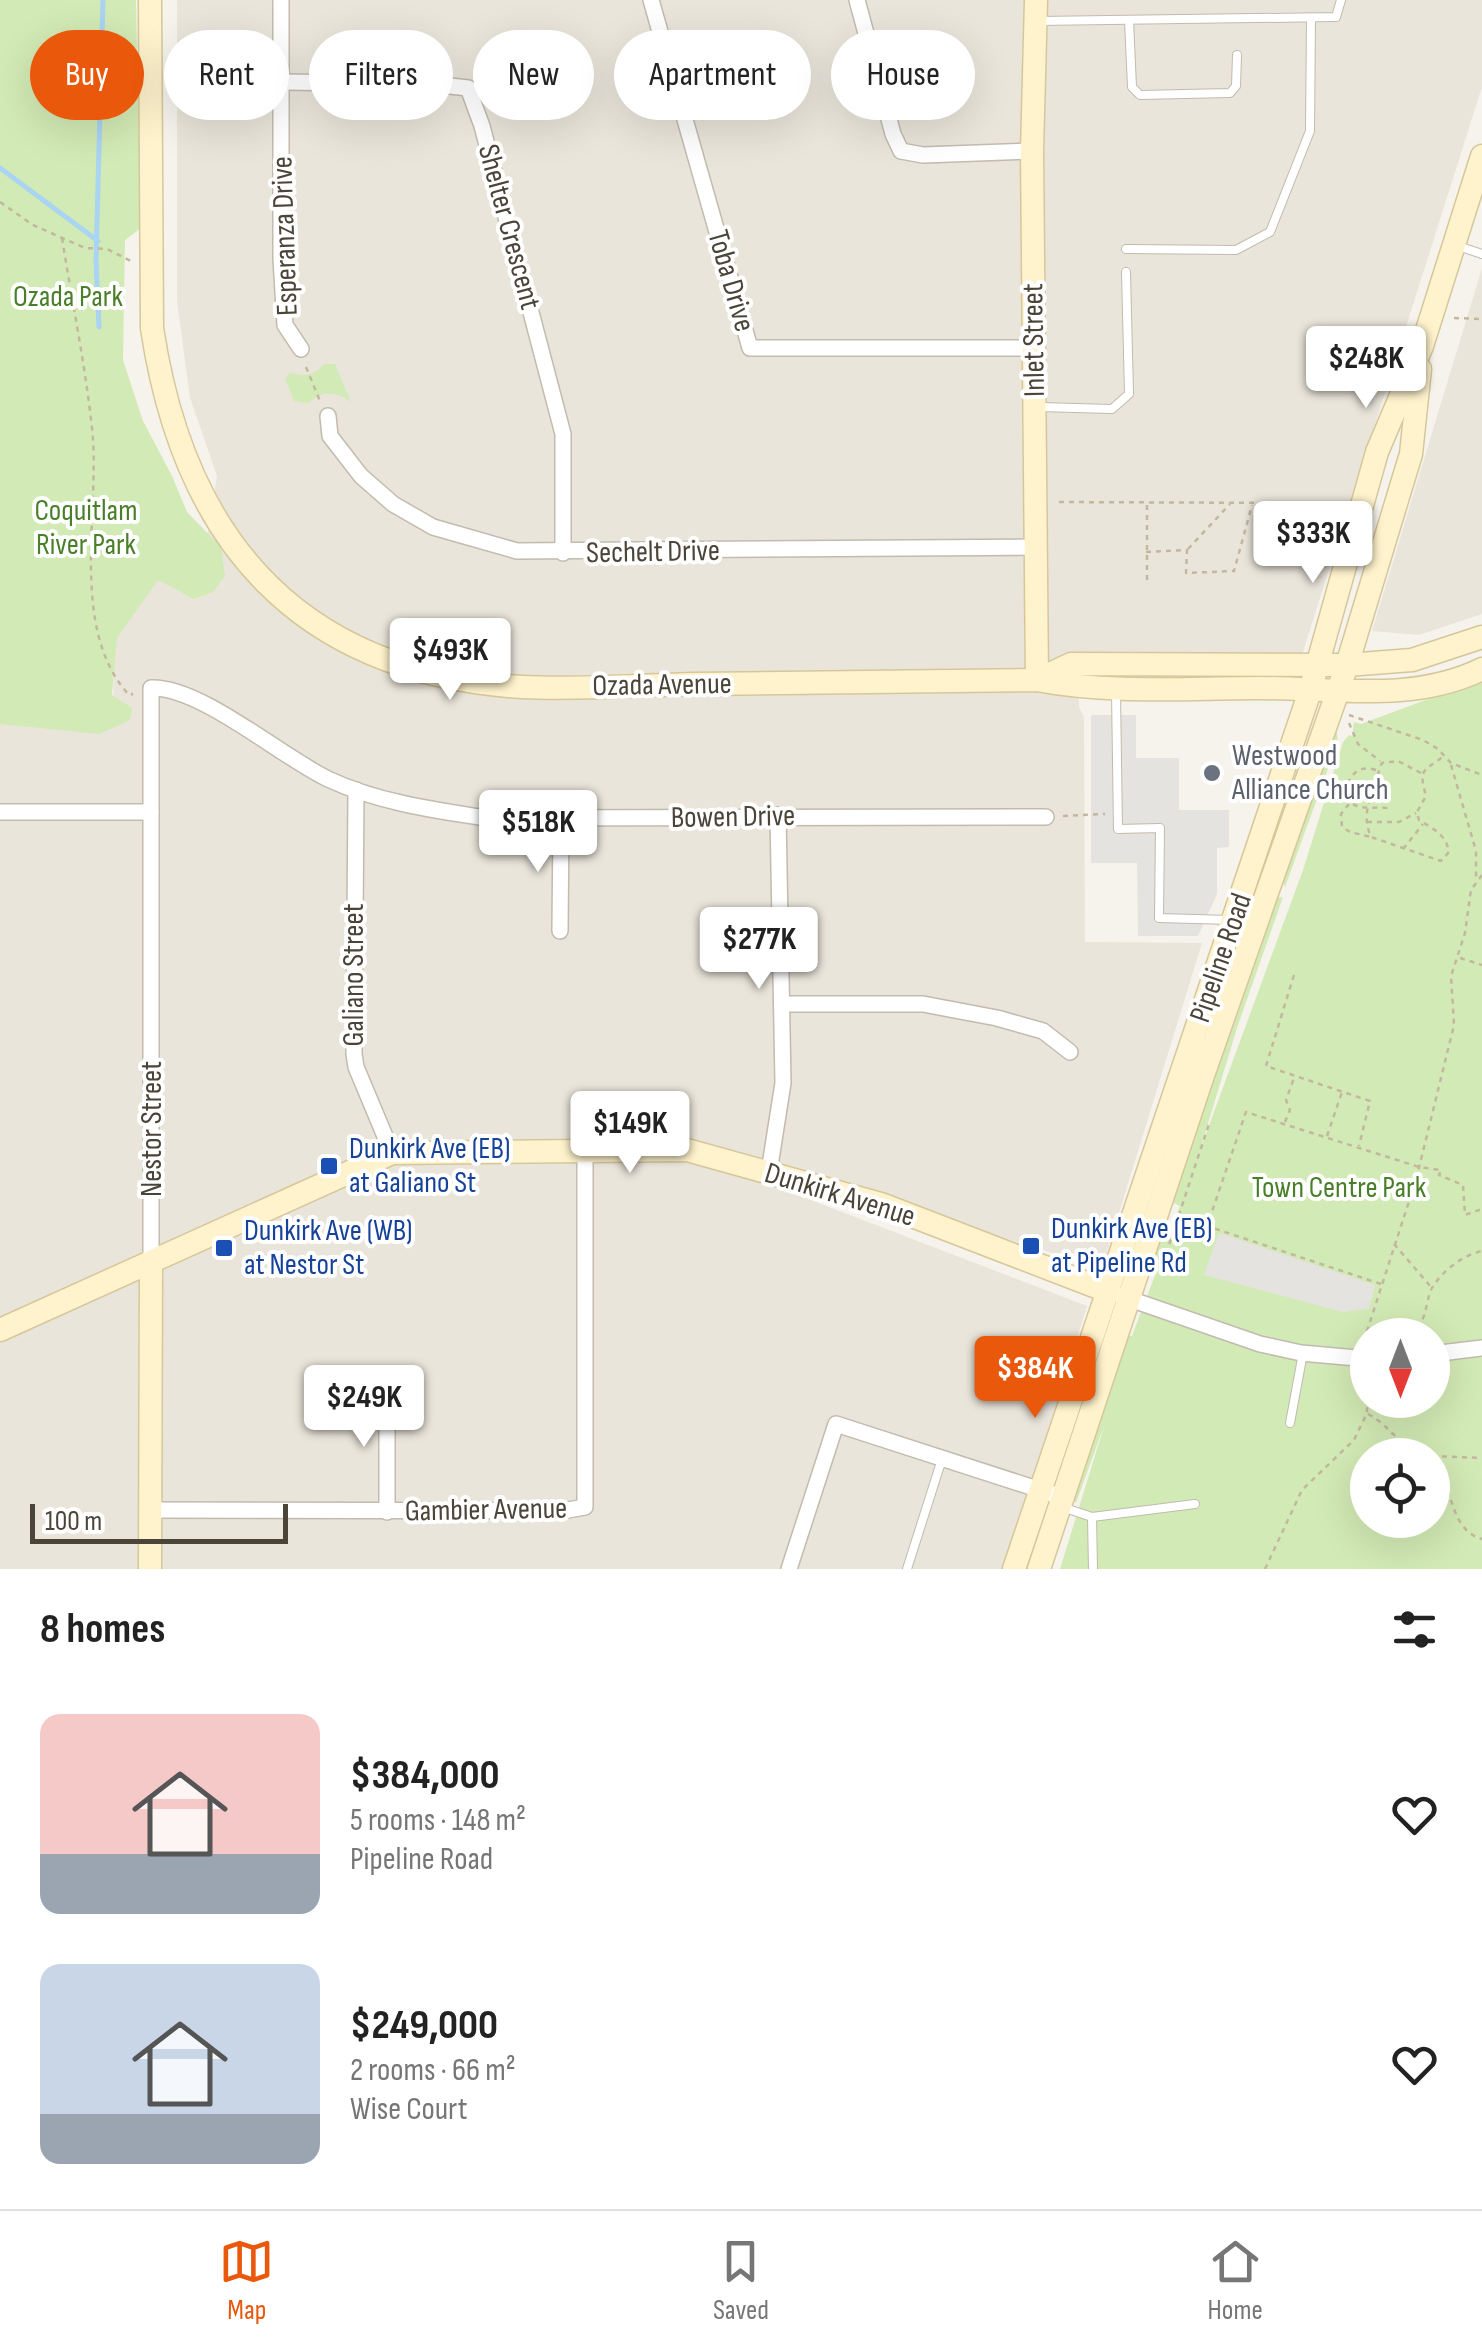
<!DOCTYPE html>
<meta charset="utf-8">
<style>
body{margin:0;font-family:"Sofia Sans Condensed",sans-serif;background:#f2f2f2;color:#222;height:100vh;display:flex;flex-direction:column;font-size:38px;white-space:nowrap}
*{box-sizing:border-box;margin:0}
p{font-size:32px;color:#767676}
.icon{flex:none;width:55px;height:55px;fill:none;stroke:currentColor;stroke-width:2;stroke-linecap:round;stroke-linejoin:round}
.map{position:relative;height:1569px;overflow:hidden}
.panel{display:flex;flex-direction:column;background:#fff;flex:1}
.panel>*{flex:none}
.banner{position:absolute;left:30px;top:30px;width:1422px;height:90px;display:flex;gap:20px}
.needle{width:65px;rotate:180deg}
.controls{position:absolute;left:1350px;top:1318px;display:grid;gap:20px}
.controls a{display:grid;place-items:center;width:100px;height:100px;border-radius:50%;background:#fff;box-shadow:0 10px 40px #0002;font-size:50px}
.scale{position:absolute;left:30px;bottom:25px;width:258px;box-sizing:border-box;padding-left:10px;border:5px solid #4b4439;border-top:0;font-size:28px;line-height:35px;white-space:nowrap;color:#4b4439;-webkit-text-stroke:8px #fff;paint-order:stroke}
.price{position:absolute;translate:-50% -85px;padding:0 22px;border-radius:10px;background:#fff;color:#222;font-size:32px;line-height:65px;filter:drop-shadow(0 2px 5px #0008)}
.price::after{content:'';position:absolute;left:50%;top:60px;width:30px;height:22px;margin-left:-15px;background:inherit;clip-path:polygon(0 0,100% 0,50% 100%)}
.price.on{background:#ea580c;color:#fff}
ul{padding:0;list-style:none}
li{display:flex;align-items:center;gap:30px;height:250px;padding:0 40px}
li span{display:grid;place-items:center;flex:none;width:280px;height:200px;border-radius:20px;color:#555}
li>.icon{margin-inline-start:auto}
span .icon{width:120px;height:120px;fill:#fffc;stroke-width:1}
li b{font-size:42px}
h2{display:flex;justify-content:space-between;align-items:center;height:120px;padding:0 40px;font-size:42px}
.pill{padding:0 35px;border-radius:45px;background:#fff;box-shadow:0 10px 40px #0002;font-size:35px;line-height:90px}
.pill.on{background:#ea580c;color:#fff}
.menu{display:flex;justify-content:space-around;align-items:center;height:140px;border-top:2px solid #e0e0e0;background:#fff;font-size:28px;color:#767676}
.menu a{display:grid;justify-items:center;gap:5px}
.menu .on{color:#ea580c}
.map>svg:first-child{display:block}
.residential{fill:#eae5da}
.green{fill:#d2eab5;fill-rule:evenodd}
.parking{fill:#e5e3e0}
.lines{fill:none;stroke-linecap:round;stroke-linejoin:round}
.stream{stroke:#a9d4f2;stroke-width:5}
.lane-casing{stroke:#c2bbae;stroke-width:10}
.street-casing{stroke:#c2bbae;stroke-width:18}
.secondary-casing{stroke:#d6c79b;stroke-width:25}
.path{stroke:#c4b79f;stroke-width:2.5;stroke-dasharray:5 5;stroke-linecap:butt}
.lane{stroke:#fff;stroke-width:8}
.street{stroke:#fff;stroke-width:15}
.secondary{stroke:#fff3cd;stroke-width:22}
.worship-dot{fill:#6b7280;stroke:#fff;stroke-width:4}
.transit-dot{fill:#1a4fb4;stroke:#fff;stroke-width:4}
.labels{text-anchor:middle;dominant-baseline:central;stroke-width:8;stroke-linejoin:round;paint-order:stroke}
.street-label{font-size:30px;fill:#4b4439;stroke:#fff}
.park-label{font-size:30px;fill:#4a7f2a;stroke:#fff}
.worship-label{font-size:30px;fill:#5b616d;stroke:#fff;text-anchor:start}
.transit-label{font-size:30px;fill:#164399;stroke:#fff;text-anchor:start}
</style>
<div class="map">
<svg width="1482" height="1569" viewBox="0 0 1482 1569">
<rect width="100%" height="100%" fill="#f6f3ec"/>
<!-- residential -->
<g class="residential">
<path d="M177,0H1482V87L1301,658L1078,656L1079,707L1084,717L1085,942L1202,943L1102,1268L772,1167L689,1146L390,1149L148,1250V1569H0V709L113,711L115,605L206,544L217,476L190,398L177,301Z"/>
<path d="M1482,268V614L1419,635L1372,631Z"/>
<path d="M686,1152L1087,1306L1006,1569H161L153,1253L386,1155Z"/>
</g>
<!-- green -->
<g class="green">
<path d="M0,0H136L141,228L125,240L123,360L143,421L172,476L187,512L221,547L225,576L213,592L194,599L158,580L117,638L112,695L132,708L130,720L99,734L0,724Z"/>
<path d="M324,364H335L351,402C335,390 322,391 308,403L294,401L285,379L290,372C303,378 315,375 324,364Z"/>
<path d="M1482,679V1569H1060L1105,1423L1076,1503L1070,1496L1126,1336H1132L1157,1270L1152,1268L1163,1232L1169,1233L1180,1206L1169,1201L1275,898L1283,897L1237,1028L1200,1150L1303,870L1343,742L1349,735L1352,736L1354,722L1361,724ZM1368,1335H1432V1400H1368ZM1368,1455H1432V1520H1368Z"/>
<path d="M1336,726L1338,741L1285,887L1281,878Z"/>
</g>
<!-- parking -->
<g class="parking">
<path d="M1091,715H1136V758H1179V810H1229V847L1217,848V894L1198,936H1138L1137,863H1091Z"/>
<path d="M1219,1233L1375,1285L1369,1309L1343,1312L1204,1275Z"/>
</g>
<g class="lines">
<!-- stream -->
<g class="stream">
<path d="M0,168L98,241"/>
<path d="M99,327L96,261L103,0"/>
</g>
<defs>
<g id="lane">
<path d="M1129,20L1132,87L1140,95L1230,93L1236,86L1237,55"/>
<path d="M1038,21L1336,17L1341,0"/>
<path d="M1458,246L1482,254"/>
<path d="M1126,249L1236,250L1270,232L1310,131L1311,18"/>
<path d="M1039,407L1112,409L1129,394L1126,272"/>
<path d="M1116,692L1118,829L1160,828L1159,918L1231,920"/>
<path d="M1290,1423L1303,1353"/>
<path d="M1065,1508L1092,1517L1093,1569"/>
<path d="M1092,1517L1195,1504"/>
<path d="M907,1569L942,1459"/>
</g>
<g id="street">
<path d="M281,0V259L285,325L301,349"/>
<path d="M651,0L750,348H1034"/>
<path d="M857,0L893,134L901,151L923,155L1032,151"/>
<path d="M281,82L432,84L468,88L482,126L563,434V553"/>
<path d="M328,416L330,436L361,476L393,504L433,527L517,551L1036,547"/>
<path d="M356,790L354,1054L356,1067L392,1153"/>
<path d="M0,812H151"/>
<path d="M560,931L561,820"/>
<path d="M782,1004H923L997,1018L1043,1031L1070,1052"/>
<path d="M769,1172L783,1083L778,815"/>
<path d="M151,1263V688C200,686 280,756 328,779C377,802 433,810 486,818L1046,817"/>
<path d="M1121,1296L1260,1344L1301,1353L1368,1359"/>
<path d="M1432,1354L1482,1348"/>
<path d="M374,1382L387,1416V1512"/>
<path d="M150,1510L562,1511L585,1507V1150"/>
<path d="M789,1569L836,1424L1062,1497"/>
</g>
<g id="secondary">
<path d="M150,0L152,328C184,541 299,673 522,687C580,690 639,685 696,684C810,683 923,681 1037,680C1110,694 1187,688 1261,688C1334,688 1413,703 1482,669"/>
<path d="M1036,0L1032,151L1037,680"/>
<path d="M1037,680L1071,664L1347,665L1412,660L1482,637"/>
<path d="M0,1330L392,1153L687,1150L881,1204L1107,1291"/>
<path d="M150,1569L151,1263"/>
<path d="M1014,1569L1310,691L1377,452L1422,346L1482,156"/>
<path d="M1039,1569L1201,1081L1347,665L1411,454L1420,369"/>
</g>
</defs>
<!-- lane casing -->
<use href="#lane" class="lane-casing"/>
<!-- street casing -->
<use href="#street" class="street-casing"/>
<!-- secondary casing -->
<use href="#secondary" class="secondary-casing"/>
<!-- path -->
<g class="path">
<path d="M0,202L33,225L85,248L107,249L133,262"/>
<path d="M62,238C72,301 85,364 92,428C101,511 68,628 129,695L133,694"/>
<path d="M1454,318L1482,319"/>
<path d="M1321,343L1358,380L1385,382"/>
<path d="M306,367L320,401"/>
<path d="M1059,502L1292,503L1329,515"/>
<path d="M1188,549L1230,504"/>
<path d="M1146,552L1187,550L1186,573L1234,571L1252,505"/>
<path d="M1147,580V505"/>
<path d="M1349,715L1423,740L1438,749L1451,763L1482,775"/>
<path d="M1349,723L1358,744L1380,761"/>
<path d="M1451,765L1476,851V878"/>
<path d="M1376,770C1356,764 1349,777 1344,794C1354,813 1370,806 1388,808"/>
<path d="M1421,773L1398,761L1382,763C1377,771 1379,780 1375,788C1367,805 1363,818 1371,837L1441,861L1449,852C1446,834 1433,829 1419,820L1417,812L1426,796C1419,769 1421,773 1444,756"/>
<path d="M1349,804L1341,814L1342,827L1350,832L1371,837"/>
<path d="M1063,816L1105,814"/>
<path d="M1367,822H1399L1416,813"/>
<path d="M1403,849L1423,824"/>
<path d="M1482,875L1471,890L1465,933L1451,976L1454,1025L1416,1180L1366,1334C1381,1334 1399,1337 1413,1330C1428,1321 1425,1301 1432,1288C1442,1271 1463,1255 1482,1251"/>
<path d="M1460,958L1482,965"/>
<path d="M1294,975L1266,1066L1370,1101L1359,1146"/>
<path d="M1285,1122L1290,1110L1286,1100L1294,1078"/>
<path d="M1327,1136L1342,1092"/>
<path d="M1394,1244L1431,1287"/>
<path d="M1163,1263L1209,1124"/>
<path d="M1381,1284L1207,1226L1246,1112L1419,1167L1441,1170L1439,1175L1463,1185L1465,1215L1482,1209"/>
<path d="M1368,1414C1390,1425 1400,1449 1426,1455"/>
<path d="M1432,1456L1482,1458"/>
<path d="M1432,1465C1456,1488 1448,1529 1482,1539"/>
<path d="M1265,1569L1302,1490L1354,1440L1367,1413V1378"/>
</g>
<!-- lane -->
<use href="#lane" class="lane"/>
<!-- street -->
<use href="#street" class="street"/>
<!-- secondary -->
<use href="#secondary" class="secondary"/>
</g>
<!-- markers -->
<circle class="worship-dot" cx="1212" cy="773" r="10"/>
<g class="transit-dot">
<rect x="319" y="1156" width="20" height="20" rx="5"/>
<rect x="1021" y="1236" width="20" height="20" rx="5"/>
<rect x="214" y="1238" width="20" height="20" rx="5"/>
</g>
<g class="labels">
<!-- street labels -->
<g class="street-label">
<text transform="translate(509 227) rotate(75)">Shelter Crescent</text>
<text transform="translate(285 236) rotate(-92)">Esperanza Drive</text>
<text transform="translate(731 281) rotate(74)">Toba Drive</text>
<text transform="translate(1034 340) rotate(-91)">Inlet Street</text>
<text transform="translate(653 552) rotate(-1)">Sechelt Drive</text>
<text transform="translate(662 685) rotate(-1)">Ozada Avenue</text>
<text transform="translate(733 817) rotate(-1)">Bowen Drive</text>
<text transform="translate(1221 958) rotate(-71)">Pipeline Road</text>
<text transform="translate(354 975) rotate(-90)">Galiano Street</text>
<text transform="translate(152 1129) rotate(-90)">Nestor Street</text>
<text transform="translate(840 1195) rotate(17)">Dunkirk Avenue</text>
<text transform="translate(486 1510) rotate(-1)">Gambier Avenue</text>
</g>
<!-- park labels -->
<g class="park-label">
<text x="68" y="297">Ozada Park</text>
<text x="86" y="511">Coquitlam<tspan x="86" dy="34">River Park</tspan></text>
<text x="1339" y="1188">Town Centre Park</text>
</g>
<!-- worship labels -->
<g class="worship-label">
<text x="1232" y="756">Westwood<tspan x="1232" dy="34">Alliance Church</tspan></text>
</g>
<!-- transit labels -->
<g class="transit-label">
<text x="349" y="1149">Dunkirk Ave (EB)<tspan x="349" dy="34">at Galiano St</tspan></text>
<text x="1051" y="1229">Dunkirk Ave (EB)<tspan x="1051" dy="34">at Pipeline Rd</tspan></text>
<text x="244" y="1231">Dunkirk Ave (WB)<tspan x="244" dy="34">at Nestor St</tspan></text>
</g>
</g>
</svg>
<div class="controls">
<a><svg class="needle" viewBox="-14 -14 28 28"><path d="M0-13l5 13h-10z" fill="#e53935"/><path d="M0 13l5-13h-10z" fill="#767676"/></svg></a>
<a><svg class="icon" aria-label="locate" viewBox="0 0 24 24"><circle cx="12" cy="12" r="6"/><path d="M12 2v4M12 18v4M2 12h4M18 12h4"/></svg></a>
</div>
<div class="scale">100 m</div>
<b class="price" style="left:1366px;top:411px">$248K</b>
<b class="price" style="left:1313px;top:586px">$333K</b>
<b class="price" style="left:450px;top:703px">$493K</b>
<b class="price" style="left:538px;top:875px">$518K</b>
<b class="price" style="left:759px;top:992px">$277K</b>
<b class="price" style="left:630px;top:1176px">$149K</b>
<b class="price on" style="left:1035px;top:1421px">$384K</b>
<b class="price" style="left:364px;top:1450px">$249K</b>
<div class="banner">
<a class="pill on">Buy</a>
<a class="pill">Rent</a>
<a class="pill">Filters</a>
<a class="pill">New</a>
<a class="pill">Apartment</a>
<a class="pill">House</a>
</div>
</div>
<section class="panel">
<h2>8 homes<svg class="icon" aria-label="filters" viewBox="0 0 24 24"><path d="M4 7h16M4 17h16"/><circle cx="9" cy="7" r="2"/><circle cx="15" cy="17" r="2"/></svg></h2>
<ul>
<li><span style="background:linear-gradient(#f6c9c9 70%,#9aa5b1 0)"><svg class="icon" aria-label="home" viewBox="0 0 24 24"><path d="M3 11l9-7 9 7M6 9v11h12V9"/></svg></span><div><b>$384,000</b><p>5 rooms · 148 m²</p><p>Pipeline Road</p></div><svg class="icon" aria-label="heart" viewBox="0 0 24 24"><path d="M12 20l-8-8c-3-5 5-10 8-4 3-6 11-1 8 4z"/></svg></li>
<li><span style="background:linear-gradient(#c9d6e8 75%,#9aa5b1 0)"><svg class="icon" aria-label="home" viewBox="0 0 24 24"><path d="M3 11l9-7 9 7M6 9v11h12V9"/></svg></span><div><b>$249,000</b><p>2 rooms · 66 m²</p><p>Wise Court</p></div><svg class="icon" aria-label="heart" viewBox="0 0 24 24"><path d="M12 20l-8-8c-3-5 5-10 8-4 3-6 11-1 8 4z"/></svg></li>
</ul>
</section>
<nav class="menu">
<a class="on"><svg class="icon" aria-label="map" viewBox="0 0 24 24"><path d="M3 6l6-2 6 2 6-2v14l-6 2-6-2-6 2zM9 4v14M15 6v14"/></svg>Map</a>
<a><svg class="icon" aria-label="saved" viewBox="0 0 24 24"><path d="M7 4h10v16l-5-4-5 4z"/></svg>Saved</a>
<a><svg class="icon" aria-label="home" viewBox="0 0 24 24"><path d="M3 11l9-7 9 7M6 9v11h12V9"/></svg>Home</a>
</nav>
